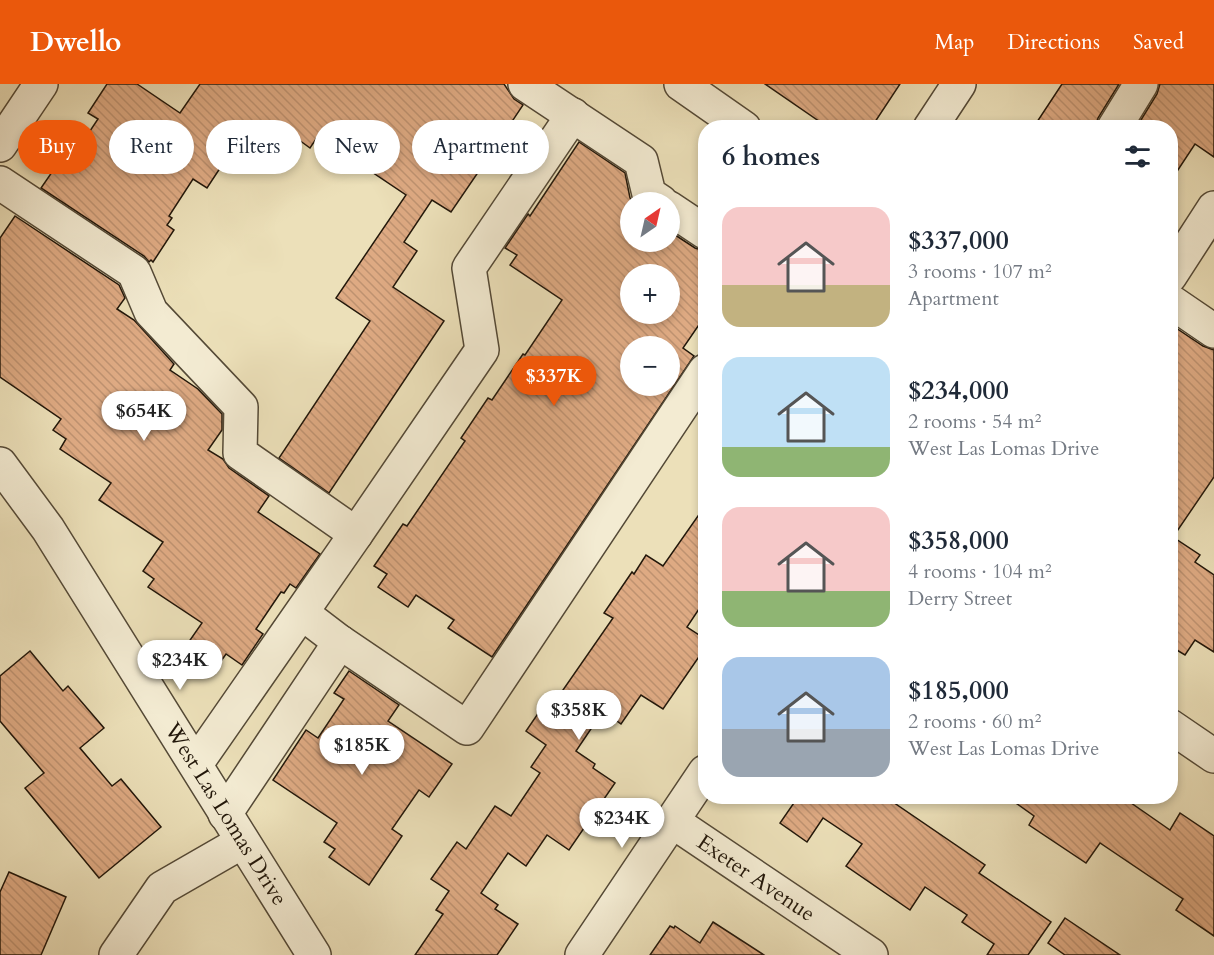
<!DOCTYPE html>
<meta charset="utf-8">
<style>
body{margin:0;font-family:Cardo,serif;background:#f2f2f3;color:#1f2937;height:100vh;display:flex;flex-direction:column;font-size:22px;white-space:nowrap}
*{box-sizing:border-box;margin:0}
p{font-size:20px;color:#747a83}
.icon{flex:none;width:33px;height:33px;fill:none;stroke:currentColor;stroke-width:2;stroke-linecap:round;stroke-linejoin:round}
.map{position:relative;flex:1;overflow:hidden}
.side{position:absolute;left:698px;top:36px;width:480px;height:684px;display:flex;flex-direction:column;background:#fff;border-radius:24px;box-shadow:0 3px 9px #0003}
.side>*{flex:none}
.guide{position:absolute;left:18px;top:36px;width:570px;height:54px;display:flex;gap:12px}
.needle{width:39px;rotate:34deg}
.fabs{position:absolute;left:620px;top:108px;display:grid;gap:12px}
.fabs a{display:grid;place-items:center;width:60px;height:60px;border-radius:50%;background:#fff;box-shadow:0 3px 9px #0003;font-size:30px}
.price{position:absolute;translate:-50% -51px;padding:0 14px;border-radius:21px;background:#fff;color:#222;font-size:20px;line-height:39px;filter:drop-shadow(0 2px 3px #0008)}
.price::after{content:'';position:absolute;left:50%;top:36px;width:18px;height:14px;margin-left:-9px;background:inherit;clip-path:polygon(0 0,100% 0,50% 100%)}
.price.current{background:#ea580c;color:#fff}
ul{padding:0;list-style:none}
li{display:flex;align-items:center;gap:18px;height:150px;padding:0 24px}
li span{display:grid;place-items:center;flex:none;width:168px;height:120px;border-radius:18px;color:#555}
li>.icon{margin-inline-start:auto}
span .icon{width:72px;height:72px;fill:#fffc;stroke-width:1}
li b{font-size:26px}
h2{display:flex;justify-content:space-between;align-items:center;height:72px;padding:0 24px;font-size:26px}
.chip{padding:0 21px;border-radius:27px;background:#fff;box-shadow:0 3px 9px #0003;font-size:21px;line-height:54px}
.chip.current{background:#ea580c;color:#fff}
header{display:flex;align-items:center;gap:36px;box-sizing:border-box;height:84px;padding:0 30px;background:#ea580c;color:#fff}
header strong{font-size:28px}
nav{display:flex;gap:33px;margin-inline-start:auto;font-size:21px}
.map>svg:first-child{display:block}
.building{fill:url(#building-back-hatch);stroke:#22170a;stroke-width:1.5;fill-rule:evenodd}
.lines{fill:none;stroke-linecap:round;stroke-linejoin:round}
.minor-casing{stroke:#544936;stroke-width:36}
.minor{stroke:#f3ebd2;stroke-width:33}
.labels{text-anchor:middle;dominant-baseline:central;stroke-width:5;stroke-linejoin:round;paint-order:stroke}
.street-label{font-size:22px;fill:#22170a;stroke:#f3ebd2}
</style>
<header>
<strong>Dwello</strong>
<nav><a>Map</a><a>Directions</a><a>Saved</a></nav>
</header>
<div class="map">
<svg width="1214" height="871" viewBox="0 0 1214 871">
<defs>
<pattern id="building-back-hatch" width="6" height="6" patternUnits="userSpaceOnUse" patternTransform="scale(1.5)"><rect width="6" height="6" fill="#deaa83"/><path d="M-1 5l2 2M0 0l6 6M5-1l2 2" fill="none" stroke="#be9270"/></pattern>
</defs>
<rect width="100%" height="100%" fill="#ece0b9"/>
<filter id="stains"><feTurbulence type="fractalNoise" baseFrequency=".00333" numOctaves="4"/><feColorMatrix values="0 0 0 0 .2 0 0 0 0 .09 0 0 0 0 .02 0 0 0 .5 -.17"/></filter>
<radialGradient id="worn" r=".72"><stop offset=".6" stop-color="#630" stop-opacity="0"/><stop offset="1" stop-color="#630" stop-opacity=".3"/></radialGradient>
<!-- building -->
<g class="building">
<path d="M107,0H137L180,29L200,0H504L514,15L523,21L505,48L498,43L472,82L479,87L451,128L432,116L404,158L417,167L393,203L444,237L329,409L279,374L370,237L336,214L406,111L318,52L310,64L299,56L293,65L251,37L207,104L193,95L169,132L172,134L167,141L174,146L153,178L151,176L149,178L144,172L41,104L61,75L68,80L98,35L88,29Z"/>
<path d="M765,0H900L871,44H829Z"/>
<path d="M1062,0H1119L1098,34L1095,44H1033Z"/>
<path d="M1160,0H1214V73L1195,60L1170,98V44H1136L1157,10Z"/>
<path d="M579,58L625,89L630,114L633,118H630V158H669V147L695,164L705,167V232L683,264L694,272L492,573L448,544L454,536L416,511L408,523L378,503L387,490L374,482L403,440L407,442L465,357L461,354L488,314L492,316L523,270L525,271L562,216L510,181L517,171L505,164L528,130L530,132ZM630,190H669V230H630ZM630,262H669V302H630Z"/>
<path d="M15,132L119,201L125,214L117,225L134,236L174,280L170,286L198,305L222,330V346L208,366L223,375L229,384L269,412L258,428L320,470L296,504L290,500L284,509L281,508L256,545L263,550L242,581L226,570L219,580L188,559L202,539L148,503L154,495L143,487L163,458L99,416L111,399L60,365L66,355L53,346L61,335L0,293V154Z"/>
<path d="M1170,240L1203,262L1214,266V393L1173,453L1200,471L1195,478L1214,491V568L1195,556L1185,571L1170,562Z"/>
<path d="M705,422V516L687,543L705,555V564L663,625L641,611L621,640L603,627L576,667L595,680L593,684L615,699L569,766L547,751L526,782L508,769L481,809L498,821L495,825L518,840L497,871H415L443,830L436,826L449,807L431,795L457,758L466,765L495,722L511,732L540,689L531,683L546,661L526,647L548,615L554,619L613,534L604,529L632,488L634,490L646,471L663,482Z"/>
<path d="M30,567L63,607L68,602L104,644L80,664L112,702L121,695L161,743L99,794L25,704L44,689L0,637V592Z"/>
<path d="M349,587L399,621L388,637L452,680L429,713L419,706L392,745L402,752L369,801L329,773L335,765L324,758L337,739L273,696L306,646L318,654L344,615L334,609Z"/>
<path d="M791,712H884L985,781L979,789L1051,838L1028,871H987L994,860L962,838L967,831L925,803L910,826L846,782L862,760L823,734L807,758L780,739L796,716Z"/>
<path d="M1006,712H1121L1170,746L1180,729L1214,752V852L1176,826L1183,815L1100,759L1086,779L1029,741L1034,732Z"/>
<path d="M9,788L66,813L41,871H0V808Z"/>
<path d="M1065,834L1120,871H1065L1048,859Z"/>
<path d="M713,838L764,871H650L670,842L674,844L675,842L700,859Z"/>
</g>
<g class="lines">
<defs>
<g id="minor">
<path d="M525,0L641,77L649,110L661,118"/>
<path d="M681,0L744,44"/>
<path d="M930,44L959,0"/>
<path d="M1114,44L1141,0"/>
<path d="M0,61L41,0"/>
<path d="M0,99L134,188L151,228L241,323L240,369L356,450L196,680"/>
<path d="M669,124L705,148"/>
<path d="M1170,192L1214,124"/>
<path d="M1170,217L1214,247"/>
<path d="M0,380L48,445L314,871"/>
<path d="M356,450L482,266L469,184L573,31"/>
<path d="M302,529L340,558L467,644L705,287"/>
<path d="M1170,642L1214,672"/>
<path d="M225,730L340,558"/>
<path d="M672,737L871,871"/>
<path d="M116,871L162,804L242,758"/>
<path d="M582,871L705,688"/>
</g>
</defs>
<!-- minor casing -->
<use href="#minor" class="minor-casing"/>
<!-- minor -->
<use href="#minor" class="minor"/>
</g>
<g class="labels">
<!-- street labels -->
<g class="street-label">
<text transform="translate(226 730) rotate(58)">West Las Lomas Drive</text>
<text transform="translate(756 794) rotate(34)">Exeter Avenue</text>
</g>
</g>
<rect width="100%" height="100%" filter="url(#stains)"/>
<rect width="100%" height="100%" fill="url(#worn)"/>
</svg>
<div class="fabs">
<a><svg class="needle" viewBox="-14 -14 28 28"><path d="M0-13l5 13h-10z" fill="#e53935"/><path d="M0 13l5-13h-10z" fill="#747a83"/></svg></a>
<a>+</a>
<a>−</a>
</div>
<b class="price current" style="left:554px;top:323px">$337K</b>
<b class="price" style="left:144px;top:358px">$654K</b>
<b class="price" style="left:180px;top:607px">$234K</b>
<b class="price" style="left:579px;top:657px">$358K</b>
<b class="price" style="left:362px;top:692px">$185K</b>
<b class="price" style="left:622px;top:765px">$234K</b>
<div class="guide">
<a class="chip current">Buy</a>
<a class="chip">Rent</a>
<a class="chip">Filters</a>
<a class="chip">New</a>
<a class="chip">Apartment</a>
</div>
<section class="side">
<h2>6 homes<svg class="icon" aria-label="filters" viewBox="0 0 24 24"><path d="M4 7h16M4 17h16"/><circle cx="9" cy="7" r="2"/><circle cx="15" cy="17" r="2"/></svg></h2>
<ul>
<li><span style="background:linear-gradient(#f6c9c9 65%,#c2b280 0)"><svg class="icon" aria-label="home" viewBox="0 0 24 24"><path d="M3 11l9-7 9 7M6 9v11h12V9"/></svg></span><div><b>$337,000</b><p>3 rooms · 107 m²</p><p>Apartment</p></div></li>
<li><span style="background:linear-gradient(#bfe0f5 75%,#8fb573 0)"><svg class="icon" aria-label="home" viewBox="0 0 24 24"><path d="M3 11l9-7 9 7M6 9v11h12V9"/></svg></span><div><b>$234,000</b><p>2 rooms · 54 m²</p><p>West Las Lomas Drive</p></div></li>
<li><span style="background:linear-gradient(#f6c9c9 70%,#8fb573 0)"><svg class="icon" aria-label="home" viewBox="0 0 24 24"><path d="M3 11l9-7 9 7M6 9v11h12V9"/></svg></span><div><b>$358,000</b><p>4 rooms · 104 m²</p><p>Derry Street</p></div></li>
<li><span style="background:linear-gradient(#a9c7e8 60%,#9aa5b1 0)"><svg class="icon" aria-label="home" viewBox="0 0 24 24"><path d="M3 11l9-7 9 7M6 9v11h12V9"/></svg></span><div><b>$185,000</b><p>2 rooms · 60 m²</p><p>West Las Lomas Drive</p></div></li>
</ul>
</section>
</div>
